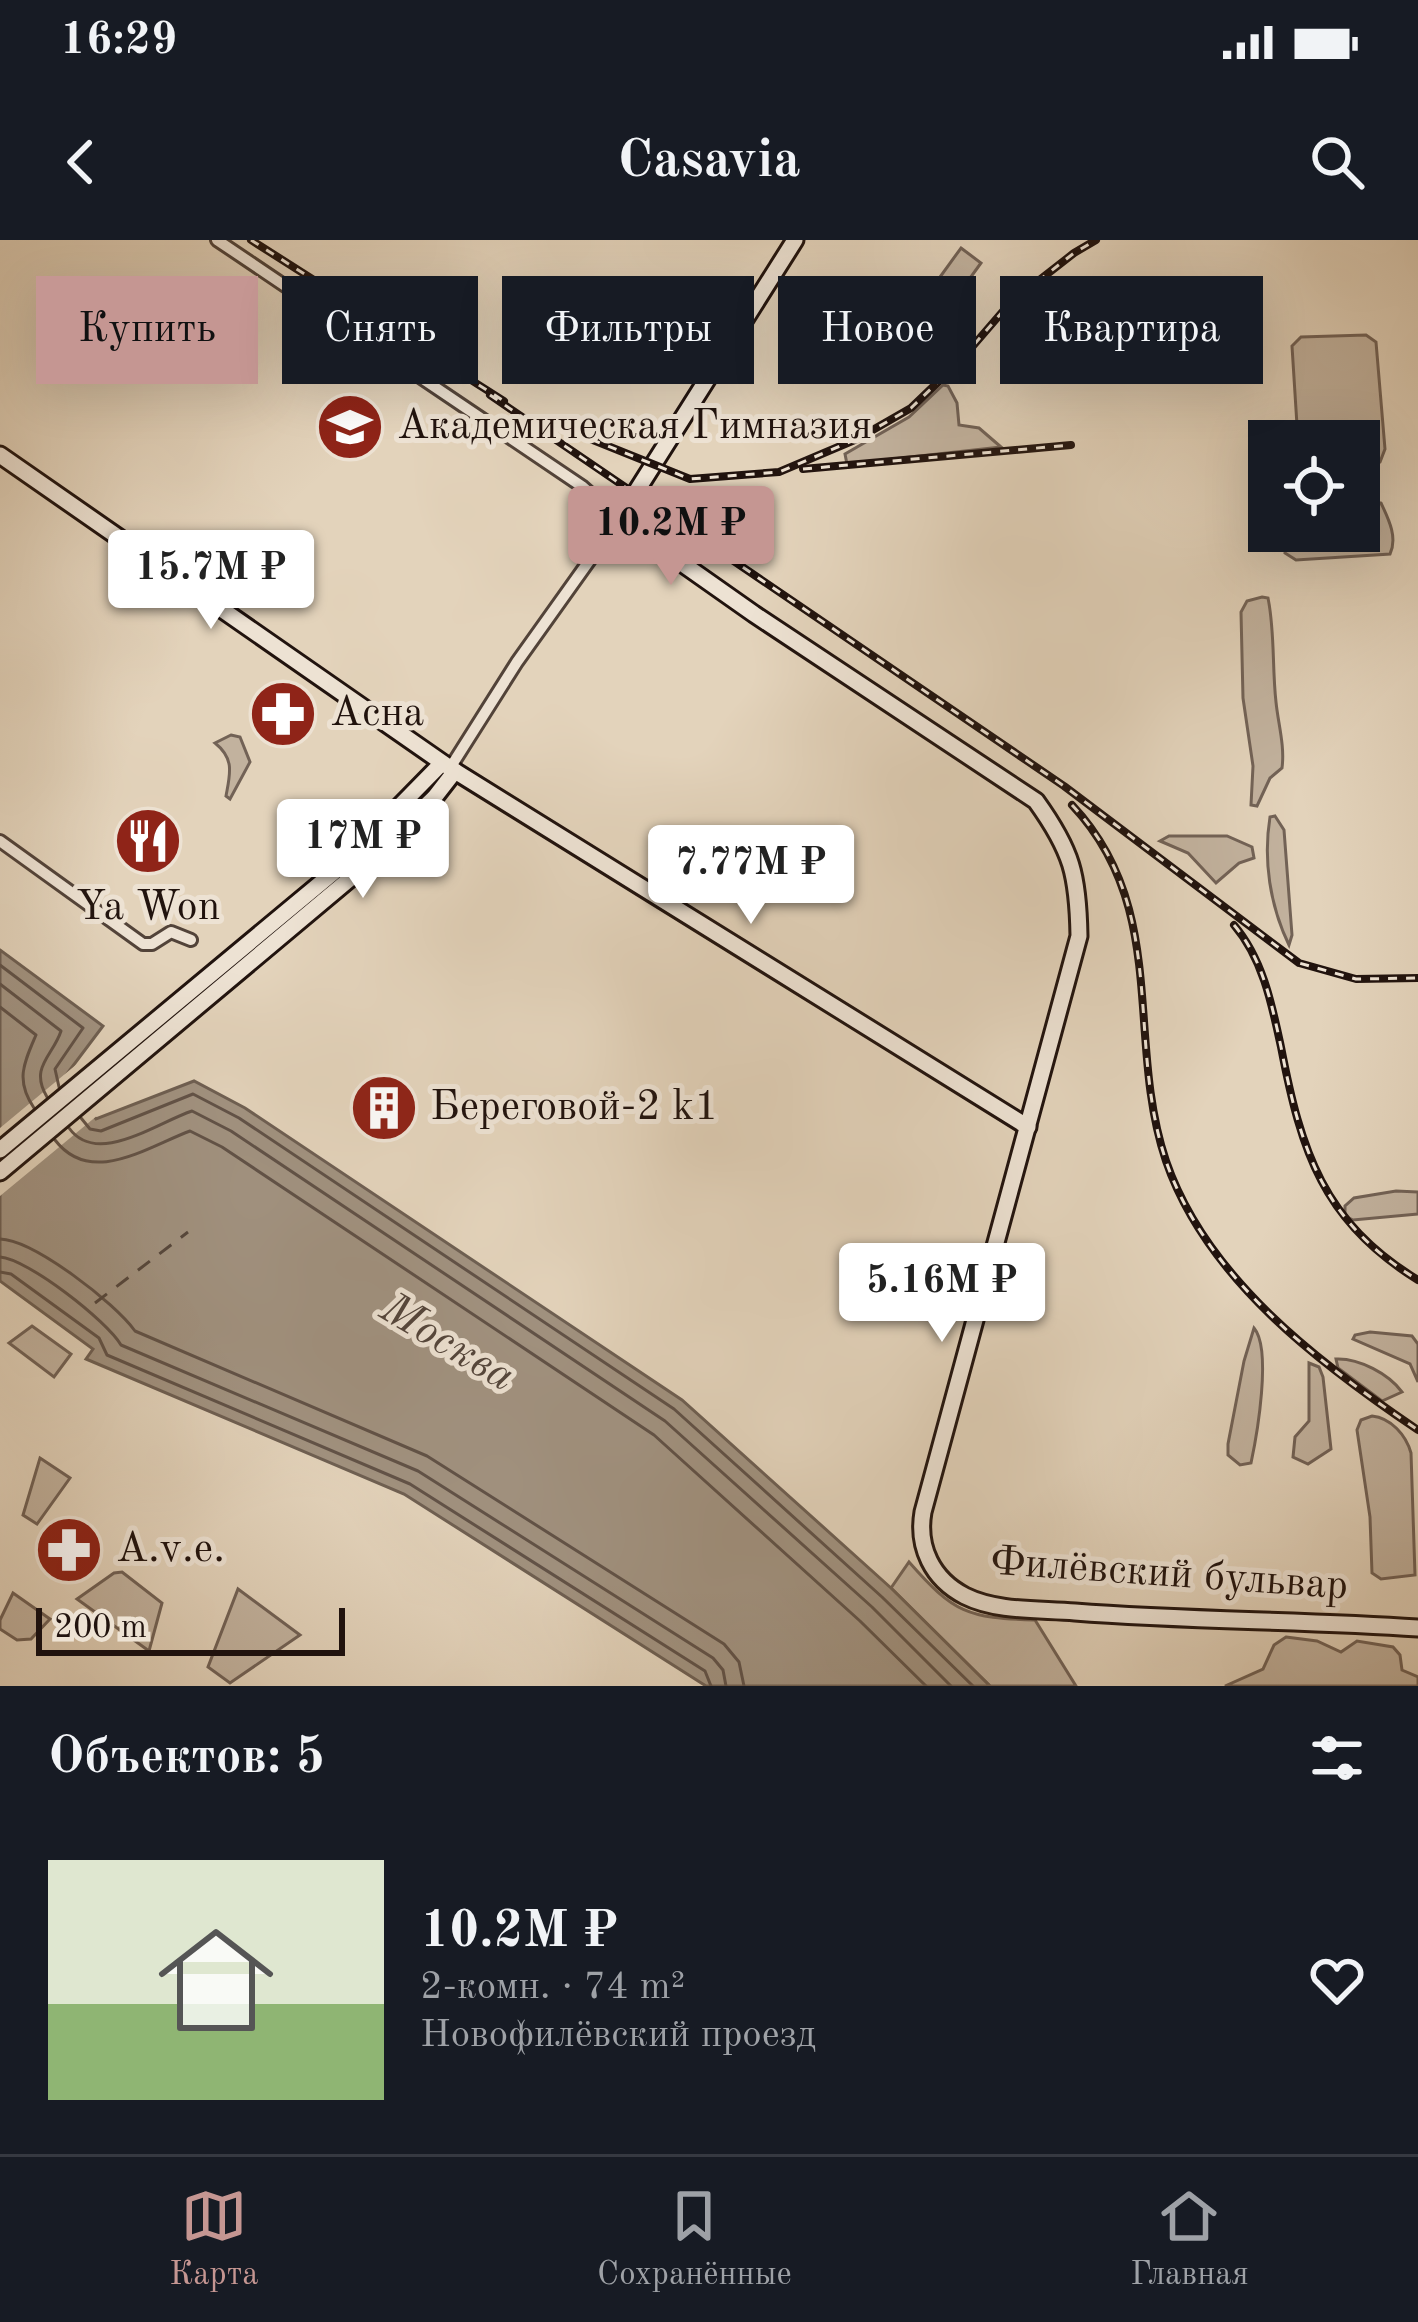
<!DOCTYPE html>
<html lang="ru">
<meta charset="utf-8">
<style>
body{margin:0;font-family:"Old Standard TT",serif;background:#242831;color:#f1f3f6;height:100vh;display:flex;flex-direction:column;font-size:45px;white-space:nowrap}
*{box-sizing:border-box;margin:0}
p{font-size:39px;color:#9ea1a6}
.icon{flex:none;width:66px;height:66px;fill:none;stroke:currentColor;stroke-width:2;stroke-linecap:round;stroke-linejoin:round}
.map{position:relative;height:1446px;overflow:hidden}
.panel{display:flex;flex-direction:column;background:#171b24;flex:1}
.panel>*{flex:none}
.top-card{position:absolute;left:36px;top:36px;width:1347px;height:108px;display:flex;gap:24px}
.controls{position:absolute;left:1248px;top:180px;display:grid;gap:24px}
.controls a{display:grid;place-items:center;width:132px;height:132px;border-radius:0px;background:#171b24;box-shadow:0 12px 48px #0002;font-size:60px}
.scale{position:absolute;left:36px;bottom:30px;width:309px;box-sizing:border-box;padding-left:12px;border:6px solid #21130e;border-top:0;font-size:33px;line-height:42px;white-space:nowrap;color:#21130e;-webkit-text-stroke:9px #ede2d3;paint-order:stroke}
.price{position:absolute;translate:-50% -102px;padding:0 27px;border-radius:12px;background:#fff;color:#222;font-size:39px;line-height:78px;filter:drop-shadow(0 3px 6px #0008)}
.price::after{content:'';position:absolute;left:50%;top:72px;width:36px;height:27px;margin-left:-18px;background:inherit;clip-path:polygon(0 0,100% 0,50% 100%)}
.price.selected{background:#c59692;color:#111}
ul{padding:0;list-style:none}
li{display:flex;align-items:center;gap:36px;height:300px;padding:0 48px}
li span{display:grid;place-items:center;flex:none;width:336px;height:240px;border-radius:0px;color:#555}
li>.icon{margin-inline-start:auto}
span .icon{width:144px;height:144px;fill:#fffc;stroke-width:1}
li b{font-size:51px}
h2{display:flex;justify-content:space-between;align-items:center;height:144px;padding:0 48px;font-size:51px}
.tag{padding:0 42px;border-radius:0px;background:#171b24;box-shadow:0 12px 48px #0002;font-size:42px;line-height:108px}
.tag.selected{background:#c59692;color:#111}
.status{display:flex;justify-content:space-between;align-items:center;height:84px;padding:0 60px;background:#171b24;direction:ltr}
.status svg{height:33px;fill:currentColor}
header{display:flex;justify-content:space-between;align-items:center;height:156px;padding:0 48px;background:#171b24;font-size:54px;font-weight:600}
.tab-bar{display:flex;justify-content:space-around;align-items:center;height:168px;border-top:3px solid #363941;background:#171b24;font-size:33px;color:#9ea1a6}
.tab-bar a{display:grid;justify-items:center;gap:6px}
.tab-bar .selected{color:#c59692}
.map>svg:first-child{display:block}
.green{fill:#c2b29e;stroke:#726256;stroke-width:3}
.water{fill:#a19280;stroke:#6e5f52;stroke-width:3}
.pier{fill:#e3d3bb}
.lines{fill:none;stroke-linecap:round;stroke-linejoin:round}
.shore{stroke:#615247;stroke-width:3}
.ferry{stroke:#54463c;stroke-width:3;stroke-dasharray:15 12;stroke-linecap:butt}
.street-casing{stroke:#524339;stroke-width:16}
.secondary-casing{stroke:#21130e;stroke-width:21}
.street{stroke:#ede2d3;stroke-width:10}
.secondary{stroke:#ede2d3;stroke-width:15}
.rail-casing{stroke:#21130e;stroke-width:8}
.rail{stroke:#ede2d3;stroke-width:3;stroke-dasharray:9;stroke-linecap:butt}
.labels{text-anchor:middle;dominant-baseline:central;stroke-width:10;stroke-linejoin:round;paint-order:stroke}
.poi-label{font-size:42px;fill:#21130e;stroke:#ede2d3;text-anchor:start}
.street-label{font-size:42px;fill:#21130e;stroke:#ede2d3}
.water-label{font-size:45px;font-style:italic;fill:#54463c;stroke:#ede2d3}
</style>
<div class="status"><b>16:29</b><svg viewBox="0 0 49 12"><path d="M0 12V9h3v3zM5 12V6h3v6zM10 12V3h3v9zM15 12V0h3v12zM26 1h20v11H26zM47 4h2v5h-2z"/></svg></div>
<header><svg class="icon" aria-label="back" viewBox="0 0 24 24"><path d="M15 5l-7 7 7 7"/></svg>Casavia<svg class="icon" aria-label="search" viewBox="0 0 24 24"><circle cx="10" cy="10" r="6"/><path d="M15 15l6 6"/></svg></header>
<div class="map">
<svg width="1418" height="1446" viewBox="0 0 1418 1446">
<rect width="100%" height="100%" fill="#e3d3bb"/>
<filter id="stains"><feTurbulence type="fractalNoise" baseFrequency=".00167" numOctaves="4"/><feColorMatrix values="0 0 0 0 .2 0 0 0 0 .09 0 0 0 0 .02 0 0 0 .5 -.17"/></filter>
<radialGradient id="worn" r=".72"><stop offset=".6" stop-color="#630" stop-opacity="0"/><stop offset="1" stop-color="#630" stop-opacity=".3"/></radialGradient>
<!-- green -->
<g class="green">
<path d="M961,8L981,23L947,70L927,55Z"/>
<path d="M1366,95L1376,102L1385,209L1380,222L1359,236V201H1298L1292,106L1301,97Z"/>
<path d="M943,145L948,146L957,163L959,185L979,188L1001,207L847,224L845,214L909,177Z"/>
<path d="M1370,261L1381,263C1388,278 1398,297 1390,314L1296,320L1285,313L1287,297L1293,294L1359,291V262Z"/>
<path d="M1262,357L1268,358C1275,392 1272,427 1276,462C1278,483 1285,506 1282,528L1270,538L1257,566L1251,565L1253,526L1243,458L1241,372L1247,361Z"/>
<path d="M231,495L240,497L250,522L230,559L226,556C230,534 235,519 215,503Z"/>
<path d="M1275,576L1284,590L1292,695L1289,705C1270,666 1263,620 1270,577Z"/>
<path d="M1169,596H1227L1252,607L1254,618L1239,623L1216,643L1188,613L1160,601Z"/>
<path d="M1396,951L1418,952V974L1353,980L1345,976V966L1354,958Z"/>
<path d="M32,1086L71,1114L54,1137L9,1103Z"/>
<path d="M1254,1088C1272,1109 1257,1195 1251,1223L1240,1225L1228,1215V1204L1244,1121Z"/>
<path d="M1370,1092L1412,1096L1418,1104V1142L1410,1124L1353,1099L1355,1095Z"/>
<path d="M1336,1119C1359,1118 1389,1134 1402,1152L1382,1161L1338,1128Z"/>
<path d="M1309,1123L1319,1127L1323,1137L1331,1209L1308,1224L1293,1217L1295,1197L1309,1181Z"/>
<path d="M1372,1176C1391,1178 1406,1195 1411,1213L1415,1335L1381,1339L1372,1333L1370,1277L1357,1190L1361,1180Z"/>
<path d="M40,1218L70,1238L37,1284L23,1275Z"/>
<path d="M909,1322C954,1373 967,1378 1035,1380L1076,1446H990L891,1348Z"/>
<path d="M122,1332L162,1363L149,1411L77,1359L114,1333Z"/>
<path d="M238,1349L300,1395L230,1443L208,1427Z"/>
<path d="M13,1353L50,1379L31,1399L17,1400L0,1389V1380Z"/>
<path d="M1286,1397L1317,1401L1341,1412L1357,1401L1393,1407L1400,1415L1402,1430L1418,1437V1446H1225L1263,1429L1274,1405Z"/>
</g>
<!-- water -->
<path class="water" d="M0,710L103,786L66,835L96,879L194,841L245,868L682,1160L891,1348L990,1446H706L404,1254L86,1119L93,1109L0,1041Z"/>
<!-- pier -->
<path class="pier" d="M89,814L73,835L98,872L104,870L0,956V888Z"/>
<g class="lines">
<!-- shore -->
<g class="shore">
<path d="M0,725L83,788L55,829L59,847"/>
<path d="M0,744L61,791C53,816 29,827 47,857"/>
<path d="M0,767L36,795C24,823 15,840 34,868"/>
<path d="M81,878L90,889L101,891L193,854L239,878L674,1169L882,1357L973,1446"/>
<path d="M69,888C97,927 156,883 192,871L231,891L665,1181L872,1367L951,1446"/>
<path d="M55,900C91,947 147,907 190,891L222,907L654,1195L860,1381L926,1446"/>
<path d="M0,999C34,1000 115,1063 135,1091L427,1216L724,1404L739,1422L744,1446"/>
<path d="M0,1017C28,1019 107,1081 121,1105L418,1231L713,1418L723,1430L726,1446"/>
<path d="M0,1032L11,1034L99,1098L107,1115L410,1244L705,1431L711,1446"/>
</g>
<!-- ferry -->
<path class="ferry" d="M95,1063L188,992"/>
<defs>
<g id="street">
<path d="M217,0L583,247L619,279L517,422L450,528"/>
<path d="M0,601L143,704H152L171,692L191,700"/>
</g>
<g id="secondary">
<path d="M795,0L619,279L754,374L1036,561C1072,611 1078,635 1079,696L923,1272C917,1307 932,1339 965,1356C997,1372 1040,1369 1075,1372C1189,1381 1304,1380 1418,1388"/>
<path d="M0,215L450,528L1028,887"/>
<path d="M0,910L340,627L442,523"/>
<path d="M0,932L352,637L434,558L455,531"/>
</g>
</defs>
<!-- street casing -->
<use href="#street" class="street-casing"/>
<!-- secondary casing -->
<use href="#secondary" class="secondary-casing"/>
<!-- street -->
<use href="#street" class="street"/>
<!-- secondary -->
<use href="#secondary" class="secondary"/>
<defs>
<g id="rail">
<path d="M251,0L504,161"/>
<path d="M490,155L1064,546L1299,723L1356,739L1418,738"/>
<path d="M558,186L690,239L779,232L857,199L911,168L960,121L1010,63L1074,13L1096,0"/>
<path d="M803,229L1071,205"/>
<path d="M1072,565C1170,669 1125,799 1166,921C1206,1038 1320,1124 1418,1190"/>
<path d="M1234,685C1263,719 1272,765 1281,807C1301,911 1323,982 1418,1040"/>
</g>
</defs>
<!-- rail casing -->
<use href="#rail" class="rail-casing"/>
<!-- rail -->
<use href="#rail" class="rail"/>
</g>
<!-- icons -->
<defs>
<symbol id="school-disc" viewBox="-11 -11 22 22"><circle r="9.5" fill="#8f2418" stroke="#ede2d3"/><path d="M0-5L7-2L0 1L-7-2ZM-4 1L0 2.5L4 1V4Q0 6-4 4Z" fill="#fff"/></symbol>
<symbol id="pharmacy-disc" viewBox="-11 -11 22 22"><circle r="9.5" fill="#8f2418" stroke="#ede2d3"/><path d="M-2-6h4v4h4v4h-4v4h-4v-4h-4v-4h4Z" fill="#fff"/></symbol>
<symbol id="restaurant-disc" viewBox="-11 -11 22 22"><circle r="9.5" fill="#8f2418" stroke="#ede2d3"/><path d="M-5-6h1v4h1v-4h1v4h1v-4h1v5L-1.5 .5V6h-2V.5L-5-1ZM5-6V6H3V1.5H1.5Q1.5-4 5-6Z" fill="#fff"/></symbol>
<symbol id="building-disc" viewBox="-11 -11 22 22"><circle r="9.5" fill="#8f2418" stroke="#ede2d3"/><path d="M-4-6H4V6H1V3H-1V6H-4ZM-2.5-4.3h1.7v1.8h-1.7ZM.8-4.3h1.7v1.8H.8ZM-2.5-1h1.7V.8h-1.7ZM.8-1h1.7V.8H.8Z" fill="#fff"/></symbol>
</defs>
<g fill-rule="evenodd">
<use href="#school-disc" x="312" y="149" width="76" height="76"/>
<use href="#pharmacy-disc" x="245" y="436" width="76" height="76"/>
<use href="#restaurant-disc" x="110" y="563" width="76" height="76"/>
<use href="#building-disc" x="346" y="830" width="76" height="76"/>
<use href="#pharmacy-disc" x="31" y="1272" width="76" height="76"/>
</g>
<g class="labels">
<!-- poi labels -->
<g class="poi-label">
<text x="397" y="187">Академическая Гимназия</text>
<text x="330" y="474">Асна</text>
<text x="148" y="668" text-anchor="middle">Ya Won</text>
<text x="430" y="868">Береговой-2 k1</text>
<text x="116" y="1310">A.v.e.</text>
</g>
<!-- street labels -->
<g class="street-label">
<text transform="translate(1169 1335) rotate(4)">Филёвский бульвар</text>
</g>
<!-- water labels -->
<g class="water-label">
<text transform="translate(447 1104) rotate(31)">Москва</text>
</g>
</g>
<rect width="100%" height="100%" filter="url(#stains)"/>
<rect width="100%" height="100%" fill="url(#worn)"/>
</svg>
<div class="controls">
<a><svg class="icon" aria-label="locate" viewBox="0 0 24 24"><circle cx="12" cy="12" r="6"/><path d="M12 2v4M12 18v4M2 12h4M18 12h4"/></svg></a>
</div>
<div class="scale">200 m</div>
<b class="price selected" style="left:671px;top:348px">10.2M ₽</b>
<b class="price" style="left:211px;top:392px">15.7M ₽</b>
<b class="price" style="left:363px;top:661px">17M ₽</b>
<b class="price" style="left:751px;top:687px">7.77M ₽</b>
<b class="price" style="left:942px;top:1105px">5.16M ₽</b>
<div class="top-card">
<a class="tag selected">Купить</a>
<a class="tag">Снять</a>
<a class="tag">Фильтры</a>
<a class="tag">Новое</a>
<a class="tag">Квартира</a>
</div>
</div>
<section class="panel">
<h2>Объектов: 5<svg class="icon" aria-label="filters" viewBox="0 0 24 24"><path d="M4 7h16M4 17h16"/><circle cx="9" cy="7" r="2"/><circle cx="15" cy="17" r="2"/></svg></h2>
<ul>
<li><span style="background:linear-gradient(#dfe7d0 60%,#8fb573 0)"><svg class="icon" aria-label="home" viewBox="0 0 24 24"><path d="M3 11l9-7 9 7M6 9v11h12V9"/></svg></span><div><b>10.2M ₽</b><p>2-комн. · 74 m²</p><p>Новофилёвский проезд</p></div><svg class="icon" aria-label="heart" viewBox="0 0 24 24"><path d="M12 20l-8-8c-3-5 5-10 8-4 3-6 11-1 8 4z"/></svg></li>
</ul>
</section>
<nav class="tab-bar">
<a class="selected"><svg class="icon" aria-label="map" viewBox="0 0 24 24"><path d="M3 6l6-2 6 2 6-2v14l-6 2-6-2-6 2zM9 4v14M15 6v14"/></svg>Карта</a>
<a><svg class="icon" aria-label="saved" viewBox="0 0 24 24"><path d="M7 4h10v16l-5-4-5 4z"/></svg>Сохранённые</a>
<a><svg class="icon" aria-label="home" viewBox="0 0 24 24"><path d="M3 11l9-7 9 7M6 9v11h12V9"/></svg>Главная</a>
</nav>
